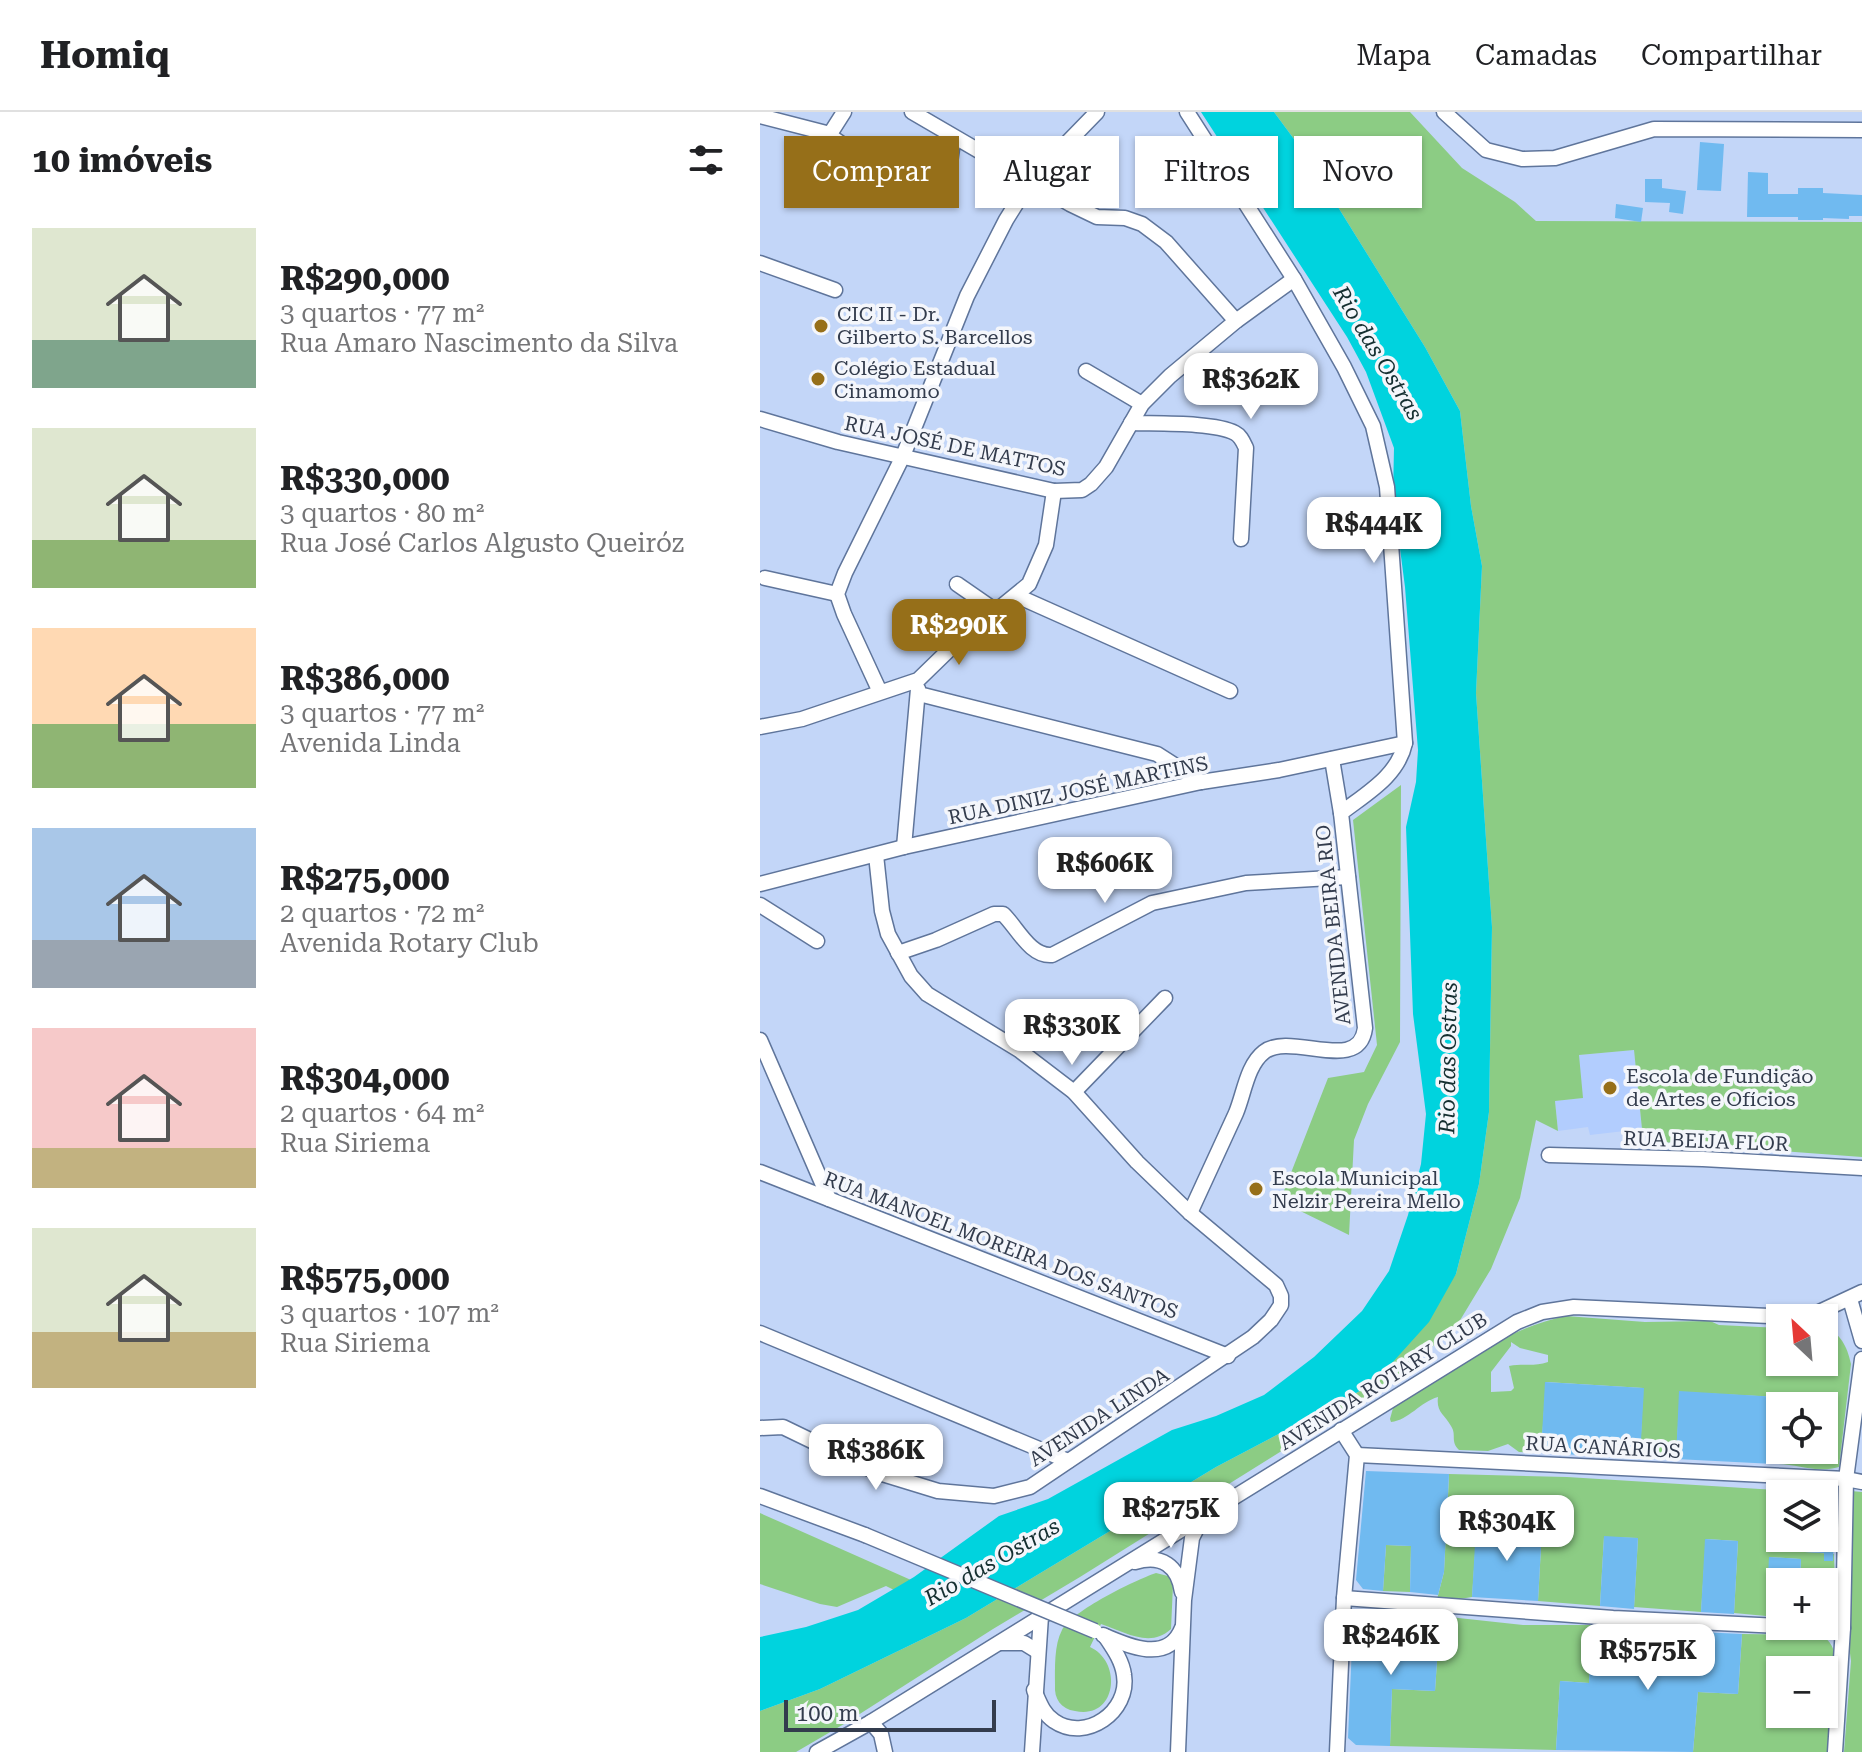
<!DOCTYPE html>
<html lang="pt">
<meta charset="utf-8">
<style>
body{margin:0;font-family:"Roboto Serif",serif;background:#f2f2f2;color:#202124;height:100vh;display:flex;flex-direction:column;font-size:30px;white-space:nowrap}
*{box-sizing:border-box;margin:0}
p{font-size:26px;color:#757577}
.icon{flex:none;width:44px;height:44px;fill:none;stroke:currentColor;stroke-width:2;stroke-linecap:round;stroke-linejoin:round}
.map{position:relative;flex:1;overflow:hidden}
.side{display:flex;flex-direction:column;background:#fff;width:760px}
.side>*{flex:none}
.top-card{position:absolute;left:24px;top:24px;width:760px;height:72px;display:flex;gap:16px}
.needle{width:52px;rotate:334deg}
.tools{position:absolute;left:1006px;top:1192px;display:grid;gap:16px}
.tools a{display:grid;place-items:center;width:72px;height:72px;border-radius:0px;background:#fff;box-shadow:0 2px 6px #0004;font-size:40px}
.scale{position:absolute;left:24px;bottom:20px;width:212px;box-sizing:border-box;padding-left:8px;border:4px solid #333c4d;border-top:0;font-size:22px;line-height:28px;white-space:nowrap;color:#333c4d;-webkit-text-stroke:6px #f4f6fb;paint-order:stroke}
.price{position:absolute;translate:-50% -68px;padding:0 18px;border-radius:16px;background:#fff;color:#222;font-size:26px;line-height:52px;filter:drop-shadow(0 2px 4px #0008)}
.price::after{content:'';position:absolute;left:50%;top:48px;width:24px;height:18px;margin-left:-12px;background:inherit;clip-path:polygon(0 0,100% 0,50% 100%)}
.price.current{background:#966f19;color:#fff}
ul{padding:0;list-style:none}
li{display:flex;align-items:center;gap:24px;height:200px;padding:0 32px}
li span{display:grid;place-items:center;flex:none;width:224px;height:160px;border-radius:0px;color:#555}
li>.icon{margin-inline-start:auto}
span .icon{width:96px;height:96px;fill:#fffc;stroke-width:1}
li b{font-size:34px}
h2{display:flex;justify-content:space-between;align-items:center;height:96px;padding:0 32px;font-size:34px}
.pill{padding:0 28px;border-radius:0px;background:#fff;box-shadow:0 2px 6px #0004;font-size:28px;line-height:72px}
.pill.current{background:#966f19;color:#fff}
header{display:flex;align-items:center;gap:48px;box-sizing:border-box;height:112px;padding:0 40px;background:#fff;border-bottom:2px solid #e0e0e0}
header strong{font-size:38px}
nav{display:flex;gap:44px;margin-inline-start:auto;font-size:28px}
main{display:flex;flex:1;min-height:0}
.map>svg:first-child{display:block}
.built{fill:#b2cdfe}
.green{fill:#8ccc84;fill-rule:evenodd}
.water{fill:#00d3de}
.building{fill:#70baf0}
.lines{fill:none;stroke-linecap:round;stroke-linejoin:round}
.pedestrian-casing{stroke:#5f759b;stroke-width:14}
.minor-casing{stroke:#5f759b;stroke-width:17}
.pedestrian{stroke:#fff;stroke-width:11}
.minor{stroke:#fff;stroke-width:14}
.minor-bridge-casing{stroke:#5f759b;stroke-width:17;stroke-linecap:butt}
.minor-bridge{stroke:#fff;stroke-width:14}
.poi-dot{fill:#966f19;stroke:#f4f6fb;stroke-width:3}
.labels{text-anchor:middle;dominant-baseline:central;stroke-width:7;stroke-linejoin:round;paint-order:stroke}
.poi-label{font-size:20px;fill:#333c4d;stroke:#f4f6fb;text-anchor:start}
.street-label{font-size:20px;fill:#333c4d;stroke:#f4f6fb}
.water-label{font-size:22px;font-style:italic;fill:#152f31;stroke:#f4f6fb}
</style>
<header>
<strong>Homiq</strong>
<nav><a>Mapa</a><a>Camadas</a><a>Compartilhar</a></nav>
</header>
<main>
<section class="side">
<h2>10 imóveis<svg class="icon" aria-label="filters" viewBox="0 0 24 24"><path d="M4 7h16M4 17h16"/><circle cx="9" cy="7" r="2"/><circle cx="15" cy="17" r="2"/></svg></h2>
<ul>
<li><span style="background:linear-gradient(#dfe7d0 70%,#7fa58c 0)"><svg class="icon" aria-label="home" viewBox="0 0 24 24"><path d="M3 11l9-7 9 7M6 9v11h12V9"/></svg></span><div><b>R$290,000</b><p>3 quartos · 77 m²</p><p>Rua Amaro Nascimento da Silva</p></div></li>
<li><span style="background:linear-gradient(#dfe7d0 70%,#8fb573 0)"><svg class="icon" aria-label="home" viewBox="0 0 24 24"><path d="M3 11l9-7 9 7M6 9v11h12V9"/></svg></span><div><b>R$330,000</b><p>3 quartos · 80 m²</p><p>Rua José Carlos Algusto Queiróz</p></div></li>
<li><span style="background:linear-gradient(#ffd9b3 60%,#8fb573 0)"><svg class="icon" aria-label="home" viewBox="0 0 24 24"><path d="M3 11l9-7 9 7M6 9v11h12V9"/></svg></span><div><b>R$386,000</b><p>3 quartos · 77 m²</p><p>Avenida Linda</p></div></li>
<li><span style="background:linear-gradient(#a9c7e8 70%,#9aa5b1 0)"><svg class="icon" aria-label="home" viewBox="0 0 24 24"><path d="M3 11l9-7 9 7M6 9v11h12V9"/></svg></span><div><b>R$275,000</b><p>2 quartos · 72 m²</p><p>Avenida Rotary Club</p></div></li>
<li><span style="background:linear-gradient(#f6c9c9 75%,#c2b280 0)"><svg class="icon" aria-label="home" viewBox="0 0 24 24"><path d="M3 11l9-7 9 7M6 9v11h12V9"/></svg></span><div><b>R$304,000</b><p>2 quartos · 64 m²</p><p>Rua Siriema</p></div></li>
<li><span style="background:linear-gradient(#dfe7d0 65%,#c2b280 0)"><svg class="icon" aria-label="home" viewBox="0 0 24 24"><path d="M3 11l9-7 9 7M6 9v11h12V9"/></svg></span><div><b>R$575,000</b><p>3 quartos · 107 m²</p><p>Rua Siriema</p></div></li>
</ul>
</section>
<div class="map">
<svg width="1102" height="1640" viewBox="0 0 1102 1640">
<rect width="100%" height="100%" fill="#c3d6f8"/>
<!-- built -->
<path class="built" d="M874,938L882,1017L830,1023L828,1015L798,1019L795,989L822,986L818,943Z"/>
<!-- green -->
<g class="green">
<path d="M514,0H650L702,56L755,90L776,109L1102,110V1045L901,1030L894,1022L882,1017L874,938L819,943L823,986L795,989L798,1019L776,1008L760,1086L731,1157L699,1210L659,1247L611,1283L320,1465L233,1517L84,1612L36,1640H0V1599L60,1577L206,1506L456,1355L613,1272L696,1162L719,1072L729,1000L732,815L716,581L722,454L711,394L700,299L665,235L545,42Z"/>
<path d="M641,673L640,930L608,992L594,1028L589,1123L520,1089L568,966L604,960L617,933L593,708Z"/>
<path d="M806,1204L885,1210L950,1209L959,1213L1020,1216V1250H1064V1214C1081,1222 1087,1234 1091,1252L1079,1355C1056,1362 1036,1351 1014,1352L1018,1285L920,1280L916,1347L880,1346L883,1276L786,1270L781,1341L759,1340L748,1332L728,1339L699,1338C690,1329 697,1323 691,1314C684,1302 676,1300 678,1285C660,1290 649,1308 631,1310L630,1307L633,1296C683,1260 746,1216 806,1204ZM751,1230L760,1236L788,1243V1250C774,1255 764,1251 749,1254L754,1276L751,1279L731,1280V1260L751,1234ZM1020,1294H1064V1338H1020Z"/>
<path d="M689,1362L807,1365L1047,1380L1020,1382V1426H1045V1440L1074,1442L1076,1499L1073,1505L1064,1508V1470H1040L1041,1447L1010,1445L1006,1504L974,1501L978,1429L946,1427L941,1500L874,1495L878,1426L844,1425L840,1494L778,1489L782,1417L717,1414L712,1485L676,1491L684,1460L686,1420L653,1406L687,1407Z"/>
<path d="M1091,1379L1102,1380V1640H1084L1091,1549L1087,1518Z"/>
<path d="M0,1401L151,1468L136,1479L126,1474L77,1495L60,1492L0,1472Z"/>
<path d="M626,1433L651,1434L650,1480L623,1479Z"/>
<path d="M396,1461L408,1464L413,1473L411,1517C390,1537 363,1519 341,1512L330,1535C363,1550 357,1608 315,1599C301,1597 294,1587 295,1573C295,1556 294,1533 302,1518C312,1499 375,1468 396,1461Z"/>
<path d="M593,1499L637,1502L634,1536L590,1534Z"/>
<path d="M680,1504L763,1513H856L853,1552L830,1550L829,1571L800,1569L796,1638L630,1634L632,1577L675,1579Z"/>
<path d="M982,1522L1055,1523C1069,1525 1071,1531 1076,1544L1072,1640H933L938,1580L978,1582ZM1020,1558H1064V1602H1020Z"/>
</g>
<!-- water -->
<path class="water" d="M441,0H514L545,42L665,235L700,299L711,394L722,454L716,581L732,815L729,1000L719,1072L696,1162L669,1210L613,1272L456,1355L206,1506L60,1577L0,1599V1525L46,1515L98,1498L154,1465L239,1404L288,1387L412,1318L456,1304L504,1283L554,1245L602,1199L629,1159L648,1103L661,1052L666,1002L653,902L646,715L656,670L658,638L645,475L633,383L634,336L606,260L587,225Z"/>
<!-- building -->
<g class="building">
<path d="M940,30L964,32L961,79L937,78Z"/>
<path d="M988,60L1008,61V82H1038V76H1063V81L1102,83V104H1089V107L1063,106V108H1038V105H987Z"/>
<path d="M885,67H902V76L926,79L923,102L909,100L910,91L885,90Z"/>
<path d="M856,92L883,96L881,110L855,106Z"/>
<path d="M785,1270L884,1276L880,1346L781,1341Z"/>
<path d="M919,1279L1018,1285L1014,1352L916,1347Z"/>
<path d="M606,1359L689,1362L684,1460L678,1483L650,1480L651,1434L626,1433L623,1479L603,1477L596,1468Z"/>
<path d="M1064,1381H1076L1073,1449H1064V1441L1044,1440L1045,1426H1064Z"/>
<path d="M716,1414L782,1417L778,1489L712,1485Z"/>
<path d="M844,1424L878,1426L874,1497L840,1494Z"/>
<path d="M945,1427L978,1429L974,1502L941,1500Z"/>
<path d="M1009,1445L1041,1447L1040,1470H1020V1504L1006,1503Z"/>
<path d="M637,1502L680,1504L675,1579L632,1577L630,1634L596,1633L588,1626L592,1534L634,1536Z"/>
<path d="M856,1516L982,1522L978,1582L938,1580L933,1640L796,1638L800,1569L829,1571L830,1549L853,1551Z"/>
</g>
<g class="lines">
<defs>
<path id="pedestrian" d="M70,22L125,60L180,80L188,74L195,27"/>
<g id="minor">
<path d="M152,0L310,92L337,105L365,106L382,112L406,130L476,209"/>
<path d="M427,0L534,167L584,255L613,314L627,375L645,631C638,664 607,681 581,701L605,916C599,963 531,919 504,940C487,953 484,982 476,1001C461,1034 445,1068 430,1101"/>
<path d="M684,0L726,38L762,47L795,46L894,17L1102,18"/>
<path d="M0,4L70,22L84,0"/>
<path d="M0,151L75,178"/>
<path d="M326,259L382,292"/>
<path d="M0,307L78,330L294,379L322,378L331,372L346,355L382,292L410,264L476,209L534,167"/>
<path d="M371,311C396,312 454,310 475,321C481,324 483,330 486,336L481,427"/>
<path d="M5,466L77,482"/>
<path d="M197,472L236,499"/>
<path d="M257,484L470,579"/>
<path d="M120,580L84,502L77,482L85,461L143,344L207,184L246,108L271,68L337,0"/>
<path d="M159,582L397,642L441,670"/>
<path d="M0,615L42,607L158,568L193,534L269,472L286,433L294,379"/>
<path d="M572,647L581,701"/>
<path d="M144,735L158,577"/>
<path d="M0,772L144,735L441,670L519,658L645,631"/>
<path d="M0,793L57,829"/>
<path d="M138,841L176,828L234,802H243C257,815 270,845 292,843L392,791L486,771L588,765"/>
<path d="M0,928L69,1087"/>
<path d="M314,980L405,886"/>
<path d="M789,1043L943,1047L1102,1056"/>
<path d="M0,1060L468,1244"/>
<path d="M1090,1187L1102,1229"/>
<path d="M0,1221L308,1349"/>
<path d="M0,1316L23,1315L116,1360L178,1379L234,1384L270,1375L493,1225L511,1208L521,1193V1184L516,1173L430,1101L377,1050L314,980L259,938L167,882L151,864L128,822L122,799L116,743"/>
<path d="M597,1343L1086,1367L1102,1370"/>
<path d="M0,1384L105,1423"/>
<path d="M375,1450C402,1442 418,1454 422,1480"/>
<path d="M584,1486L853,1506L1020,1514"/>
<path d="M1026,1514L1083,1516"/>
<path d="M343,1523C368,1534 408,1552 422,1516"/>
<path d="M240,1531H264L277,1539"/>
<path d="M274,1578C279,1589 283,1602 294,1609C326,1631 370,1599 364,1563C362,1548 353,1536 345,1524"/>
<path d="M111,1610L121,1622L125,1640"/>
<path d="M57,1640L111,1610L757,1210L782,1200L814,1195L1031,1205L1057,1201L1102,1180"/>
<path d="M272,1640L281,1504"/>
<path d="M418,1640L424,1488L432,1426L443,1404"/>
<path d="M577,1640L584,1486L597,1343L581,1318"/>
<path d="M1075,1640L1083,1516L1086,1367L1102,1247"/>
</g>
</defs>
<!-- pedestrian casing -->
<use href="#pedestrian" class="pedestrian-casing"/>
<!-- minor casing -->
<use href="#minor" class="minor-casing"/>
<!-- pedestrian -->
<use href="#pedestrian" class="pedestrian"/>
<!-- minor -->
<use href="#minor" class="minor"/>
<defs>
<path id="minor-bridge" d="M105,1423L335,1519"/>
</defs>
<!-- minor-bridge casing -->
<use href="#minor-bridge" class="minor-bridge-casing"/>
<!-- minor-bridge -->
<use href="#minor-bridge" class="minor-bridge"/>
</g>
<!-- markers -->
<g class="poi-dot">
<circle cx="61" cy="214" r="8"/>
<circle cx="58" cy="267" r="8"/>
<circle cx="850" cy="976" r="8"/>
<circle cx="496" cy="1077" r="8"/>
</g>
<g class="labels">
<!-- poi labels -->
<g class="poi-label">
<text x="77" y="202">CIC II - Dr.<tspan x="77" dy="23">Gilberto S. Barcellos</tspan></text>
<text x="74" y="256">Colégio Estadual<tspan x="74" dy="23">Cinamomo</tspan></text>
<text x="866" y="964">Escola de Fundição<tspan x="866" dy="23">de Artes e Ofícios</tspan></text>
<text x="512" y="1066">Escola Municipal<tspan x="512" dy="23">Nelzir Pereira Mello</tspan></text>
</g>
<!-- street labels -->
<g class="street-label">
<text transform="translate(195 334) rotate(12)">RUA JOSÉ DE MATTOS</text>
<text transform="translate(318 678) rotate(-12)">RUA DINIZ JOSÉ MARTINS</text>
<text transform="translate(573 813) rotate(-96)">AVENIDA BEIRA RIO</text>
<text transform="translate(946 1029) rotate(2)">RUA BEIJA FLOR</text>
<text transform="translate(241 1133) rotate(21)">RUA MANOEL MOREIRA DOS SANTOS</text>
<text transform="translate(623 1269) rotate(-32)">AVENIDA ROTARY CLUB</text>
<text transform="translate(339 1305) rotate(-33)">AVENIDA LINDA</text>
<text transform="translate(843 1335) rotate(3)">RUA CANÁRIOS</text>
</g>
<!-- water labels -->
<g class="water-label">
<text transform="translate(618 241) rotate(59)">Rio das Ostras</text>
<text transform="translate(688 946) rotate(-89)">Rio das Ostras</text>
<text transform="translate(232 1450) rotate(-30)">Rio das Ostras</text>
</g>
</g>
</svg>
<div class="tools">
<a><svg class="needle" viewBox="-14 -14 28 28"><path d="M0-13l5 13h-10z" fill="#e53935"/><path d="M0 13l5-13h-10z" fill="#757577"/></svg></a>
<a><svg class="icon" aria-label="locate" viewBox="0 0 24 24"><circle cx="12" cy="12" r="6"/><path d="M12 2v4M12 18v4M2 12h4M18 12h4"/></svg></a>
<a><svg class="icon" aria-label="layers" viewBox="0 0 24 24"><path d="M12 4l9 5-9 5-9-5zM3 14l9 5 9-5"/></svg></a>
<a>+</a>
<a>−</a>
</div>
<div class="scale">100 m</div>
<b class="price" style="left:491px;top:309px">R$362K</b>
<b class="price" style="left:614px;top:453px">R$444K</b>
<b class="price current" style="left:199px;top:555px">R$290K</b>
<b class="price" style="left:345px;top:793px">R$606K</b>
<b class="price" style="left:312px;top:955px">R$330K</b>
<b class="price" style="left:116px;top:1380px">R$386K</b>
<b class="price" style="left:411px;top:1438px">R$275K</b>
<b class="price" style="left:747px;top:1451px">R$304K</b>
<b class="price" style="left:631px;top:1565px">R$246K</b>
<b class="price" style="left:888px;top:1580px">R$575K</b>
<div class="top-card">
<a class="pill current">Comprar</a>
<a class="pill">Alugar</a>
<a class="pill">Filtros</a>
<a class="pill">Novo</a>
</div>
</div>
</main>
